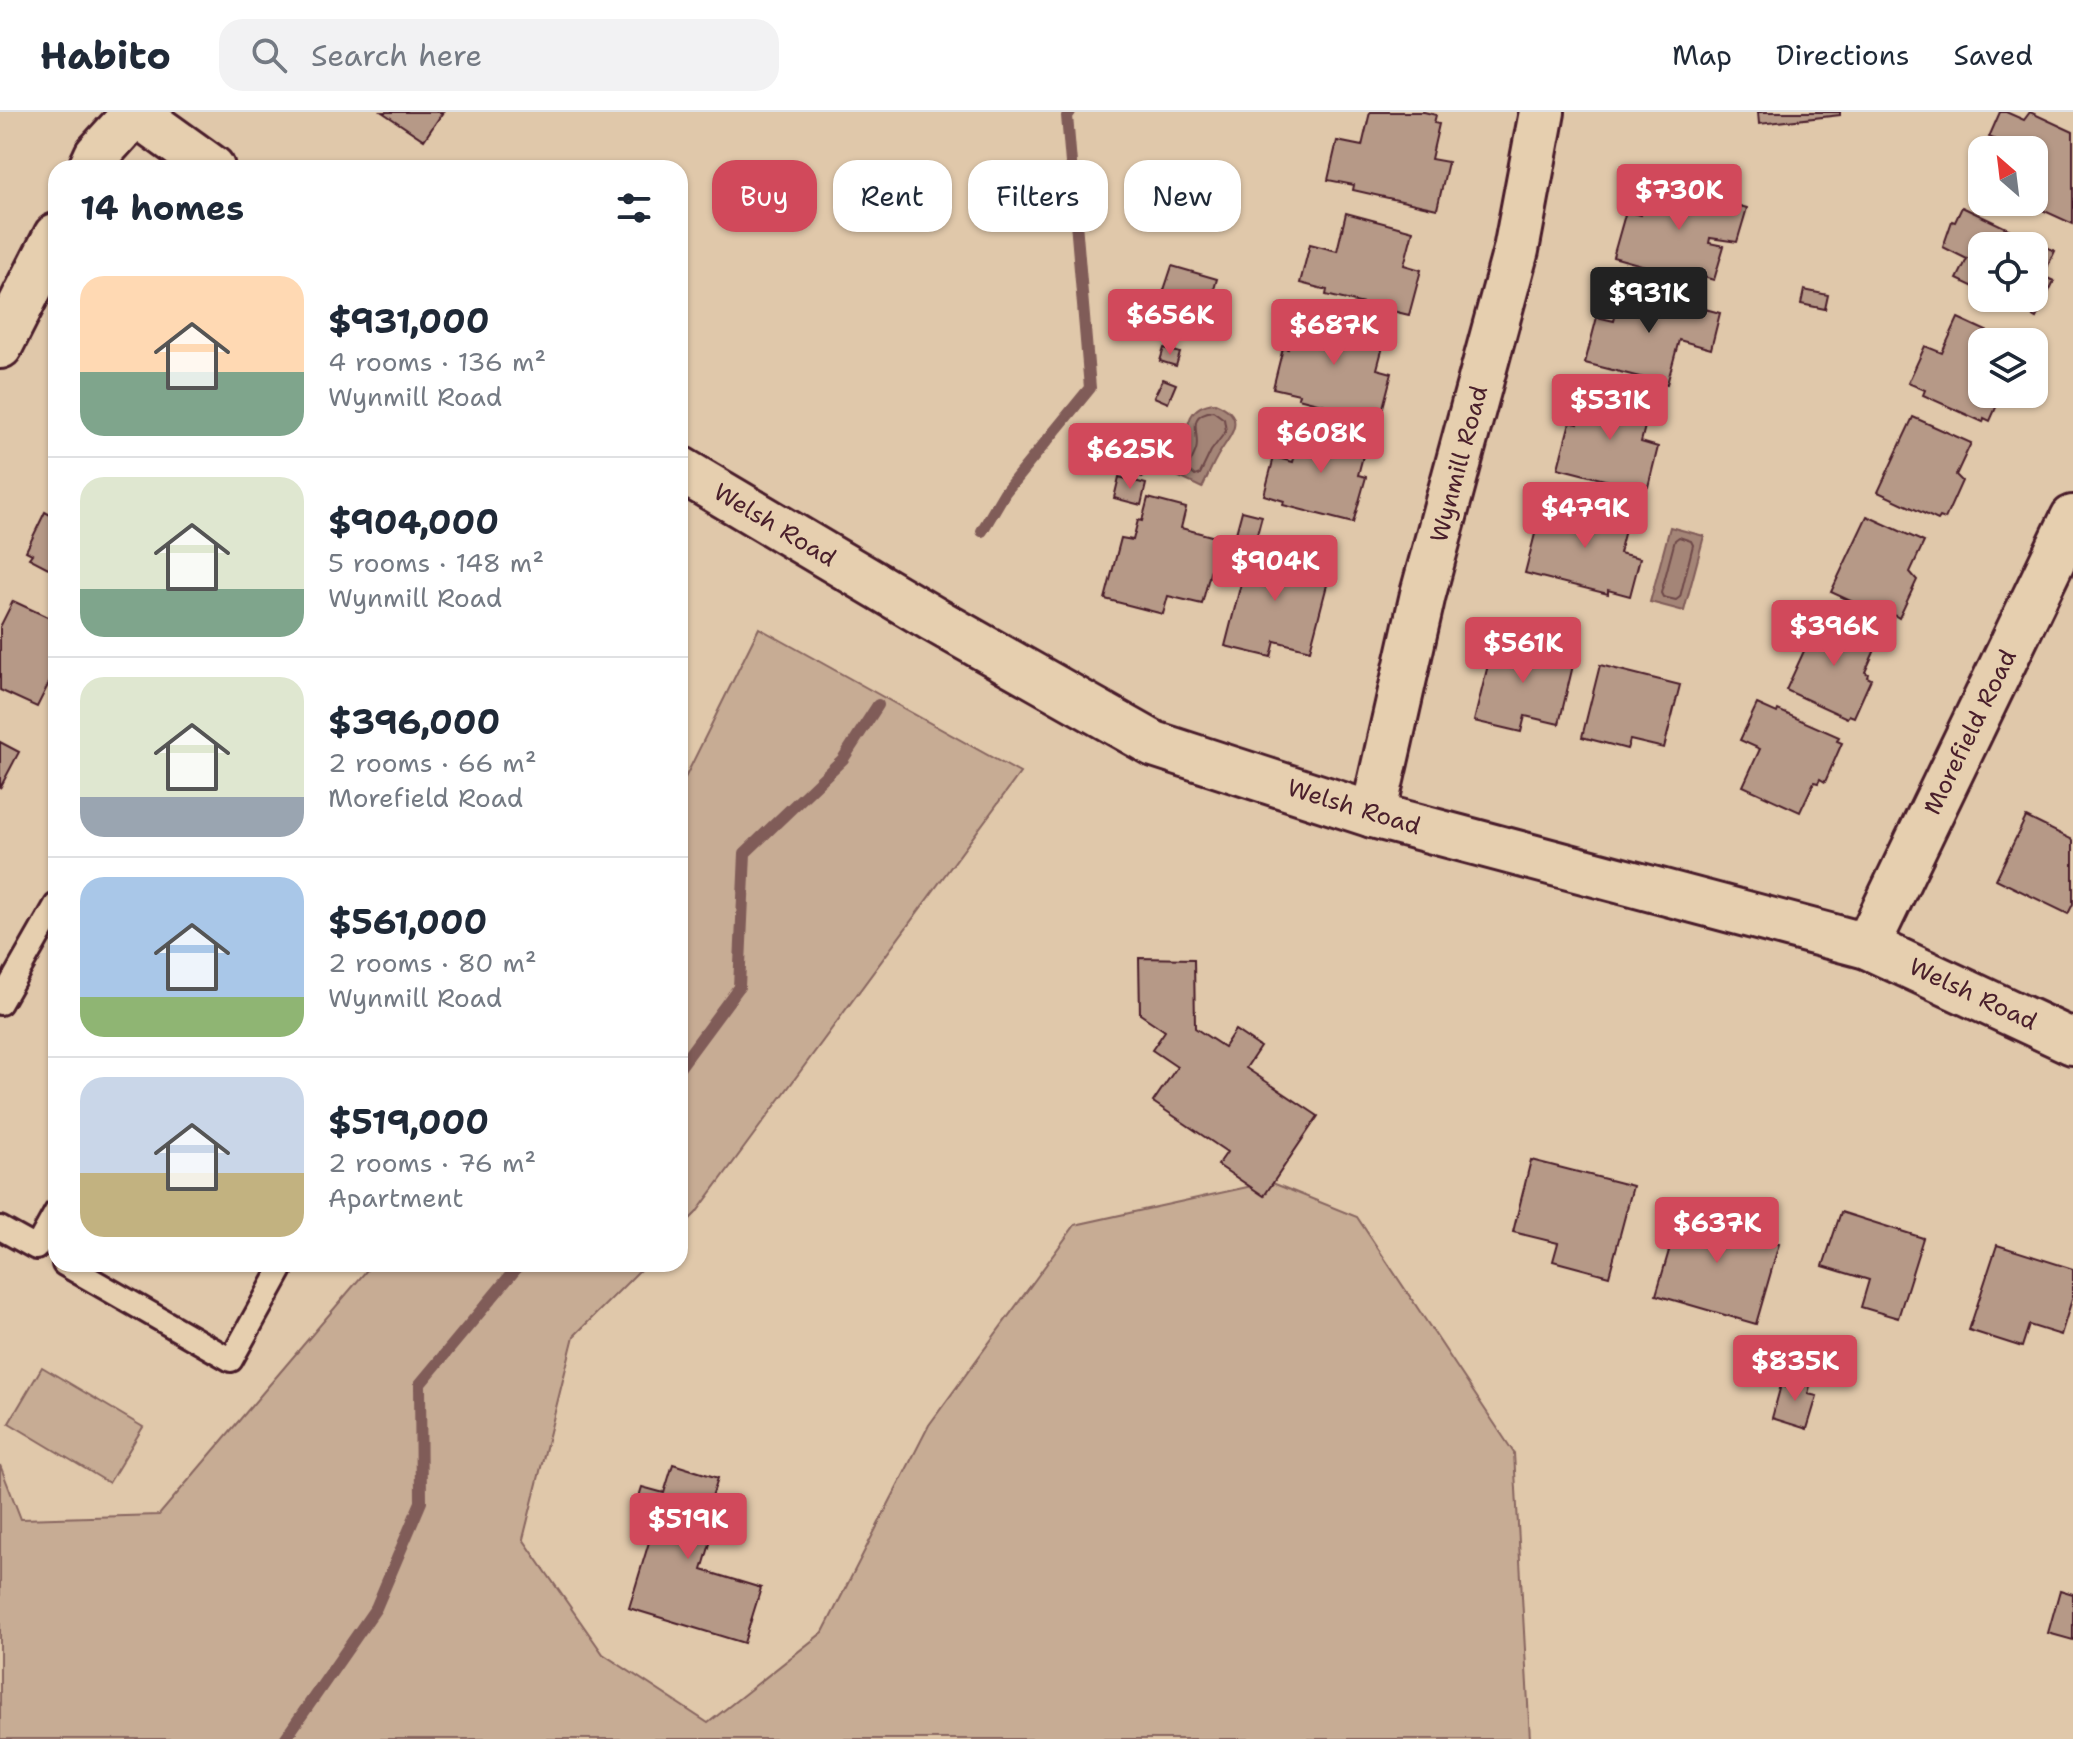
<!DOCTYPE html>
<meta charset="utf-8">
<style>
body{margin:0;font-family:"Shantell Sans",sans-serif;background:#f2f2f3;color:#1f2937;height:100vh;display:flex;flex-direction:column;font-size:30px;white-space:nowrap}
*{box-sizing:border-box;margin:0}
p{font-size:26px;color:#747a83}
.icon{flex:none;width:44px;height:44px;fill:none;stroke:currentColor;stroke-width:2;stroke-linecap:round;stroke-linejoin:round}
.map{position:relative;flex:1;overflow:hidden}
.side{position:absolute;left:48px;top:48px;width:640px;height:1112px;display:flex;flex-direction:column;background:#fff;border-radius:24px;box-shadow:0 2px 6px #0004}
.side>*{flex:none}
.top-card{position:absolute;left:712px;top:48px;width:760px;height:72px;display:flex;gap:16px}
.needle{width:52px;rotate:332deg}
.buttons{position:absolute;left:1968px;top:24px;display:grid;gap:16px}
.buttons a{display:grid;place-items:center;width:80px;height:80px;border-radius:16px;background:#fff;box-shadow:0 2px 6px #0004;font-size:40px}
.price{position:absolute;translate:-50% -68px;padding:0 18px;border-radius:8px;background:#d1495b;color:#fff;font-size:26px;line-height:52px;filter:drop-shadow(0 2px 4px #0008)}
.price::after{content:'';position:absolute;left:50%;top:48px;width:24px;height:18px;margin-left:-12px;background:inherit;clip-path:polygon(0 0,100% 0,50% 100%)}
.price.selected{background:#222;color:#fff}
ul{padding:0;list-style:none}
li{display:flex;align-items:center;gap:24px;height:200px;padding:0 32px}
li+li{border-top:2px solid #e0e1e3}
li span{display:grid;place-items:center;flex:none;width:224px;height:160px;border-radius:24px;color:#555}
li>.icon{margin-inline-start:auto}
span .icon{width:96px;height:96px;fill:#fffc;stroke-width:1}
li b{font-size:34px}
h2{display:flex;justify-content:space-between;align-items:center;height:96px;padding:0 32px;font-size:34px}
.tag{padding:0 28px;border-radius:24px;background:#fff;box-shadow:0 2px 6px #0004;font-size:28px;line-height:72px}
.tag.selected{background:#d1495b;color:#fff}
header{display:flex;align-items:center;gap:48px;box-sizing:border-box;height:112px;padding:0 40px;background:#fff;border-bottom:2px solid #e0e1e3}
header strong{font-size:38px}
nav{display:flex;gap:44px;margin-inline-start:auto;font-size:28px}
.search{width:560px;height:72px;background:#f2f2f3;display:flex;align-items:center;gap:20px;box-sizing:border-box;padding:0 28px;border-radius:24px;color:#747a83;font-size:30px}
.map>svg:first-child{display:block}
.green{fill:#c7ac94;stroke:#886660;stroke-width:2}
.water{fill:#a48577;stroke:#805c59;stroke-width:2}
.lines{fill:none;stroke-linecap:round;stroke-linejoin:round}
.shore{stroke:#6e4849;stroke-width:2}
.stream{stroke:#805c59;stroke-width:12}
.building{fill:#b69987;stroke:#4a1f2b;stroke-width:2}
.service-casing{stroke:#4a1f2b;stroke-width:28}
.minor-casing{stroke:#4a1f2b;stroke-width:50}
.tertiary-casing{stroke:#4a1f2b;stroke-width:50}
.secondary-casing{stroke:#4a1f2b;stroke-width:50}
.service{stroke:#e6cfaf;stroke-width:22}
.minor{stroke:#e6cfaf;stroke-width:44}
.tertiary{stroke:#e6cfaf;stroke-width:44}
.secondary{stroke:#e6cfaf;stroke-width:44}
.labels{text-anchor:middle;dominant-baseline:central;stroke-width:6;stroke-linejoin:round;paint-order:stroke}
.street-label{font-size:24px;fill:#4a1f2b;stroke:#e6cfaf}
</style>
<header>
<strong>Habito</strong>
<div class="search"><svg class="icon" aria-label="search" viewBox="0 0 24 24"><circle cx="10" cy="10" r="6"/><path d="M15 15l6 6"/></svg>Search here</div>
<nav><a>Map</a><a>Directions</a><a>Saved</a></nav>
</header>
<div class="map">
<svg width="2073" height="1627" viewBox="0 0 2073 1627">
<rect width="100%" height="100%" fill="#e0c8aa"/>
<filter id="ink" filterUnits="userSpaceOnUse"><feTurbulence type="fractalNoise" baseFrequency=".0125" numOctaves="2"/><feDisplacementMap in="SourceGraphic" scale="16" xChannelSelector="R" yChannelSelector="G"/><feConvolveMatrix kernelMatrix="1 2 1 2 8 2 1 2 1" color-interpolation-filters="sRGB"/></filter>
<g filter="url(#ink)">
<!-- green -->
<g class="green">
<path d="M759,516L1020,661L696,1101L680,1117V676Z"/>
<path d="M1270,1070L1357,1105L1514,1341L1530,1627H0V1353L21,1407L159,1403L372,1152H646L574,1224L523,1427L603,1542L708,1611L823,1520L929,1313L1075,1113Z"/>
<path d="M42,1255L143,1315L109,1371L9,1311Z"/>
</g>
<!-- water -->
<g class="water">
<path d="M1215,291C1252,306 1227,326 1216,347C1211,356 1207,366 1202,376L1175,363L1189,334C1184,312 1190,293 1215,291Z"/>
<path d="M1670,415L1704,424L1684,499L1650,490Z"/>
</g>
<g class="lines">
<!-- shore -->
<g class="shore">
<path d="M1213,299L1224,307L1226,319L1211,339L1200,362L1195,364L1187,357C1190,351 1194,344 1196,338C1201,322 1184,303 1213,299Z"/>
<path d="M1679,425L1691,429L1693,433L1680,485L1676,488L1663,485L1661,481L1675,428Z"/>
</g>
<!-- stream -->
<g class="stream">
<path d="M982,419L1005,380L1090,276L1067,4L1070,0"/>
<path d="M680,955L739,875L745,741L843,647L878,593"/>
<path d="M285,1627L376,1496L421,1390L420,1272L520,1152"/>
</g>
</g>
<!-- building -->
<g class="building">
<path d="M382,0H443L424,28Z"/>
<path d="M1370,0H1424L1436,3L1434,11L1439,12L1431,47L1448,50L1437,97L1353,78L1354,73L1328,68L1337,29L1362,34Z"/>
<path d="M1758,0H1840V3L1759,12Z"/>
<path d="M2000,0H2006L2024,8L2030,0L2073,20V112L2025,90H2034V38H2008L2010,34L1989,25Z"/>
<path d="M1650,69L1747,96L1737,130L1710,126L1709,131L1724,134L1714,168L1696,163L1695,168L1613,145L1626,99L1641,103Z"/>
<path d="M1962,95L2055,139L2043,164L2054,169L2036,206L2006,189L2002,197L1985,189L1987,186H2034V134H1982V179L1957,167L1967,147L1943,135L1952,109L1955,110Z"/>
<path d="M1346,101L1413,119L1404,153L1421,158L1409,203L1326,183L1327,178L1300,171L1310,132L1337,139Z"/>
<path d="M1172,154L1217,167L1207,201L1161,187Z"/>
<path d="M1623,175L1720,201L1711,237L1679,228L1667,272L1585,251L1597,205L1614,209Z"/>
<path d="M1804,178L1828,183L1825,197L1801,192Z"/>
<path d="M1297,203L1386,223L1377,257L1392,261L1380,307L1298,286L1299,282L1273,276L1283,236L1288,237L1292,224L1284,223L1287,214L1294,216Z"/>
<path d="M1958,206L2010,230H1982V282H2002L1990,309L1984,306L1983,310L1923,283L1925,278L1908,271L1925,234L1942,241Z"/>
<path d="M1164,236L1180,241L1176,254L1160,249Z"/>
<path d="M1163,267L1176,272L1168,291L1154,285Z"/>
<path d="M1587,278L1650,295L1641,330L1658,335L1648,375L1629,370L1628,374L1558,356L1570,310L1578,312Z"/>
<path d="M1913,305L1971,331L1956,363L1962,369L1945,407L1940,405L1938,408L1878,380Z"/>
<path d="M1303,312L1367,329L1358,363L1366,365L1353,411L1283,393L1284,389L1264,383L1274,345L1293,350L1295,343L1292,342Z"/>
<path d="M1132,341L1148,346L1143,365L1126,360Z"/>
<path d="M1119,365L1146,372L1141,393L1114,386Z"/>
<path d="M1148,386L1186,396L1181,416L1219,426L1202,492L1168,484L1163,502L1105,487L1121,426L1133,428L1138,408L1142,409Z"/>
<path d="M1562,386L1629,403L1619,441L1640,446L1630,484L1608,478V482L1525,461L1537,414L1554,419Z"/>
<path d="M1242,399L1262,404L1255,430L1235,425Z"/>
<path d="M45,400L56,406V460L29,446L32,442L26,439Z"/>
<path d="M1867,404L1924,430L1910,460L1917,468L1899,506L1894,503L1892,508L1831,480Z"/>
<path d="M1257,425L1296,435L1290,460L1328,469L1310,538L1275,529L1271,545L1225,534L1246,452L1250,453Z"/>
<path d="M13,489L56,509V562L54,561L37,595L0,578V515Z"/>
<path d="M1821,502L1879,529L1865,560L1868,562L1867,565L1871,567L1854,605L1849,603L1847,606L1786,578Z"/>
<path d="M1495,525L1575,545L1559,612L1525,604L1521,620L1474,609Z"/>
<path d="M1600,553L1680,573L1664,636L1630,628L1627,637L1582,625Z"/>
<path d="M1757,592L1777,601L1778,598L1839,625L1837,629L1842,631L1825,670L1820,667L1818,671L1814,670L1800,700L1743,674L1760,637L1740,628Z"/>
<path d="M0,630L19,640L0,676Z"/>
<path d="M2026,705L2073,728V792L2068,802L1996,767Z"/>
<path d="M1139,846L1194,847L1195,916L1224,935L1235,918L1260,935L1246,956L1318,1004L1264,1084L1218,1053L1227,1040L1153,990L1177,955L1152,938L1165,919L1140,902Z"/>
<path d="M1531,1048L1633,1074L1609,1164L1553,1149L1558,1131L1513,1120Z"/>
<path d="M1683,1091L1752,1111L1749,1123L1779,1132L1756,1212L1656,1183Z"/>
<path d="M1841,1100L1923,1126L1898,1206L1861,1195L1869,1168L1823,1154Z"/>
<path d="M1997,1133L2073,1157V1184L2061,1223L2029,1213L2022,1235L1969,1218Z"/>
<path d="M1792,1264L1811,1270L1808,1282L1817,1284L1807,1317L1772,1306L1781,1273L1788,1276Z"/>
<path d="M673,1352L718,1366L704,1409L716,1412L702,1458L761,1476L744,1531L629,1496L653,1417L631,1410L642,1375L664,1381Z"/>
<path d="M2060,1478L2073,1482V1528L2048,1521Z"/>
</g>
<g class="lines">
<defs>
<g id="service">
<path d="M0,891L56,793"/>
<path d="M0,1116L36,1136L56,1100"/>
<path d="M64,1152L231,1248L284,1152"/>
</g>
<g id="minor">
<path d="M1373,703L1423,482L1516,138L1542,0"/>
<path d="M1867,834L2073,406"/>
</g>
<g id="tertiary">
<path d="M91,56L97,43L135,1"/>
<path d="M0,234L56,124"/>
</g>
<g id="secondary">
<path d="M134,0L212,56"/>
<path d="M680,357L933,507L1154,632L1373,703L1867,834L2073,930"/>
</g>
</defs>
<!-- service casing -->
<use href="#service" class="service-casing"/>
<!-- minor casing -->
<use href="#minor" class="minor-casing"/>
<!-- tertiary casing -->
<use href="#tertiary" class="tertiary-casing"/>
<!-- secondary casing -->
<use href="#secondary" class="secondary-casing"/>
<!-- service -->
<use href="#service" class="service"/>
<!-- minor -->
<use href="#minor" class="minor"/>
<!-- tertiary -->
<use href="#tertiary" class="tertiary"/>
<!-- secondary -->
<use href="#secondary" class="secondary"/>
</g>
</g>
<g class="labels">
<!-- street labels -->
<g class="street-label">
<text transform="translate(1459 352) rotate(-75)">Wynmill Road</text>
<text transform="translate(775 413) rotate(31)">Welsh Road</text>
<text transform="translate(1970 620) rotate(-64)">Morefield Road</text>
<text transform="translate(1354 695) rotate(17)">Welsh Road</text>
<text transform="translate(1973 882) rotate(25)">Welsh Road</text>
</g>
</g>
</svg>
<div class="buttons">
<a><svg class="needle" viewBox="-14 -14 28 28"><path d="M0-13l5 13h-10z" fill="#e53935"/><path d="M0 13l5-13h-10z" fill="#747a83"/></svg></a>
<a><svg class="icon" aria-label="locate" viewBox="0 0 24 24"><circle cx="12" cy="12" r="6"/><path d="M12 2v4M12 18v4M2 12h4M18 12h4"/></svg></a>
<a><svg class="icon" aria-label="layers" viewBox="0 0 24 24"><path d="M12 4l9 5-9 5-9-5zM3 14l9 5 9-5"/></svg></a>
</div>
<b class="price" style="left:1679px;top:120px">$730K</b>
<b class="price selected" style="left:1649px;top:223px">$931K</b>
<b class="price" style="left:1170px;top:245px">$656K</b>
<b class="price" style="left:1334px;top:255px">$687K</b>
<b class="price" style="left:1610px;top:330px">$531K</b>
<b class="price" style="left:1321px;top:363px">$608K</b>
<b class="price" style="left:1130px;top:379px">$625K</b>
<b class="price" style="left:1585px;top:438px">$479K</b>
<b class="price" style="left:1275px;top:491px">$904K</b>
<b class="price" style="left:1834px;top:556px">$396K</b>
<b class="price" style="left:1523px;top:573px">$561K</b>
<b class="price" style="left:1717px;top:1153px">$637K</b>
<b class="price" style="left:1795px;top:1291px">$835K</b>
<b class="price" style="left:688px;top:1449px">$519K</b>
<div class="top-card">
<a class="tag selected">Buy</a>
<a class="tag">Rent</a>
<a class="tag">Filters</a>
<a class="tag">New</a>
</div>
<section class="side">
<h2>14 homes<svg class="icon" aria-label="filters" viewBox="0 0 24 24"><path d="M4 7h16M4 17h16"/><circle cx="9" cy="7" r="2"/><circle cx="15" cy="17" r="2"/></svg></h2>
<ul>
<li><span style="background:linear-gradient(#ffd9b3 60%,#7fa58c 0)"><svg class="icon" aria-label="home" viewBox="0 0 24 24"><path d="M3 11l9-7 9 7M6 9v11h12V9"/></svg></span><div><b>$931,000</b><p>4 rooms · 136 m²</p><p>Wynmill Road</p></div></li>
<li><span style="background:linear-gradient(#dfe7d0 70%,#7fa58c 0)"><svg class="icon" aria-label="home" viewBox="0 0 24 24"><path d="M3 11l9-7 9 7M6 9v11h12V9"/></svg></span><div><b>$904,000</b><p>5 rooms · 148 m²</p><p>Wynmill Road</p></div></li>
<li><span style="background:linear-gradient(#dfe7d0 75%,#9aa5b1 0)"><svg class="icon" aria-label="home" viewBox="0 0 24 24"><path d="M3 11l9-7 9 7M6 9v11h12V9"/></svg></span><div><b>$396,000</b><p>2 rooms · 66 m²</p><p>Morefield Road</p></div></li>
<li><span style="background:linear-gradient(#a9c7e8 75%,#8fb573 0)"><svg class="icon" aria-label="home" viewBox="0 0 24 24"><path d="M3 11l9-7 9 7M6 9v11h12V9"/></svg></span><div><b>$561,000</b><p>2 rooms · 80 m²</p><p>Wynmill Road</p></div></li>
<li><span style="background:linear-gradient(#c9d6e8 60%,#c2b280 0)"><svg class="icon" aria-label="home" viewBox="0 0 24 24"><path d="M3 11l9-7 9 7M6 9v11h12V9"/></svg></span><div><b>$519,000</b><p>2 rooms · 76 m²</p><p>Apartment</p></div></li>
</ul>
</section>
</div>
